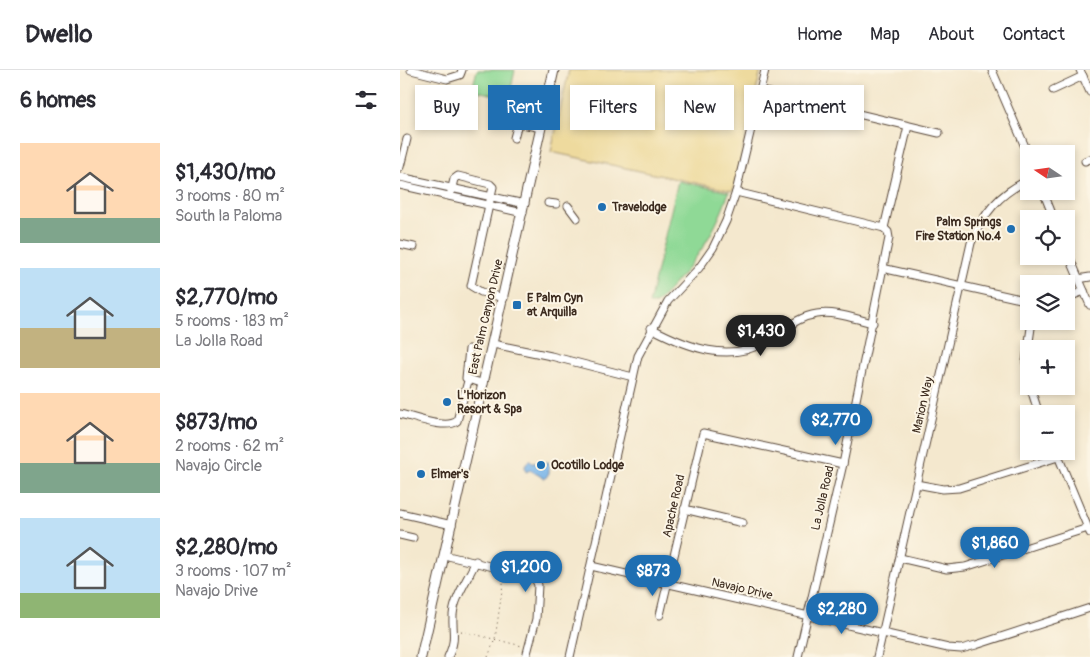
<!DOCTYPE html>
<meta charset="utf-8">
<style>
body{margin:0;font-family:Pangolin,sans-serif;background:#f2f2f3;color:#2b2b33;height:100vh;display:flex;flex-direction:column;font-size:19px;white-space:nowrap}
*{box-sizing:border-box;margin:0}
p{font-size:16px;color:#7c7c81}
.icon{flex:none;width:28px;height:28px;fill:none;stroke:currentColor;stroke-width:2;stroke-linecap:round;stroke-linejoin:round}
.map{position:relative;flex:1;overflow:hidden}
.sheet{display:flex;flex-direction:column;background:#fff;width:400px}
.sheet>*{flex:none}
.top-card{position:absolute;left:15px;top:15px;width:475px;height:45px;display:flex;gap:10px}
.needle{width:32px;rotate:283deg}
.controls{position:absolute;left:620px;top:75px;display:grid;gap:10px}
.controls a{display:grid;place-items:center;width:55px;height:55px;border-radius:0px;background:#fff;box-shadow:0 2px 8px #0003;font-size:25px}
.price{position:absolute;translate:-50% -42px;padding:0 11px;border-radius:18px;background:#1f6fb2;color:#fff;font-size:16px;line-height:32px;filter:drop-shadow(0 1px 2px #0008)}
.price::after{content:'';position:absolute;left:50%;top:30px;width:15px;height:11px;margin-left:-8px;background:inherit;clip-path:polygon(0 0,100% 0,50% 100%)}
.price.selected{background:#222;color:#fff}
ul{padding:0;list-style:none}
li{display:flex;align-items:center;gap:15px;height:125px;padding:0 20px}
li span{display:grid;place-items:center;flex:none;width:140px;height:100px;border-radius:0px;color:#555}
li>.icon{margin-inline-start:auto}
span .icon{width:60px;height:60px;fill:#fffc;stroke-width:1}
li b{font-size:21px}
h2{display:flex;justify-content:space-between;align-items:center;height:60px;padding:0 20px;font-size:21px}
.tag{padding:0 18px;border-radius:0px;background:#fff;box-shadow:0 2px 8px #0003;font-size:18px;line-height:45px}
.tag.selected{background:#1f6fb2;color:#fff}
header{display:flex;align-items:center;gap:30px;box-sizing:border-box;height:70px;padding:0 25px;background:#fff;border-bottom:1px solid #e1e1e2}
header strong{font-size:24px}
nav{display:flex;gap:28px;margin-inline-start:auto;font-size:18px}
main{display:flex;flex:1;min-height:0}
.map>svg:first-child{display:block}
.green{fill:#8fd996;stroke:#65825a}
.sand{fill:#eeda9e;stroke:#94825e}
.water{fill:#77b4e9;stroke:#596f84}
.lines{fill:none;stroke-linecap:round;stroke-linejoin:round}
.minor-casing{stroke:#574638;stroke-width:9}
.major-casing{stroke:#574638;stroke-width:11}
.path{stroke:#574638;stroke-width:1;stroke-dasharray:1 4;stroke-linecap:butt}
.minor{stroke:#fff;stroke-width:7}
.major{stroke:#fff;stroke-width:9}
.poi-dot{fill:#1f6fb2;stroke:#fcf5e5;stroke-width:2}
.labels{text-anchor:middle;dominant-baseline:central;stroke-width:4;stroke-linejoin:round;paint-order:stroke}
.poi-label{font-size:12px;font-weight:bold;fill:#3b2a1e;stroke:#fcf5e5;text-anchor:start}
.street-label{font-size:12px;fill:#3b2a1e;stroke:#fcf5e5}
</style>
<header>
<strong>Dwello</strong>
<nav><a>Home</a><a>Map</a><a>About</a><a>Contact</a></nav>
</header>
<main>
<section class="sheet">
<h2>6 homes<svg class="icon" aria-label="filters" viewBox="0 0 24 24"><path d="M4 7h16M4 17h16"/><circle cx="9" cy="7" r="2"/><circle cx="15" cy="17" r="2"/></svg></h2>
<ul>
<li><span style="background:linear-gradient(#ffd9b3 75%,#7fa58c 0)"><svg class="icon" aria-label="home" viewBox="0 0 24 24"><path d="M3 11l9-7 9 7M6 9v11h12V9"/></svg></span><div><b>$1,430/mo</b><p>3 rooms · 80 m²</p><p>South la Paloma</p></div></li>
<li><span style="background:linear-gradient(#bfe0f5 60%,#c2b280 0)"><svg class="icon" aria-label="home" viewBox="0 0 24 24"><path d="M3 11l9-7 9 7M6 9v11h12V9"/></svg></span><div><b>$2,770/mo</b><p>5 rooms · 183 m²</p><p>La Jolla Road</p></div></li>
<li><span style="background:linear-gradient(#ffd9b3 70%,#7fa58c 0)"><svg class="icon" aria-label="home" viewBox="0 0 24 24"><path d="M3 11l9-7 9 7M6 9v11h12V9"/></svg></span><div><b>$873/mo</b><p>2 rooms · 62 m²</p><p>Navajo Circle</p></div></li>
<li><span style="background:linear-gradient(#bfe0f5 75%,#8fb573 0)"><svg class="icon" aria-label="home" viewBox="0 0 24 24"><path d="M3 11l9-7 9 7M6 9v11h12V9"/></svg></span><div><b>$2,280/mo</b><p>3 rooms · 107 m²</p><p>Navajo Drive</p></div></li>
</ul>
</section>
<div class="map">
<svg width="690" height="587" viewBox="0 0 690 587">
<rect width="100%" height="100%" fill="#fcf5e5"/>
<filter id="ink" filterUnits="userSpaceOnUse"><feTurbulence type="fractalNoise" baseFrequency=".02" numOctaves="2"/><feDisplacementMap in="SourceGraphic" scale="10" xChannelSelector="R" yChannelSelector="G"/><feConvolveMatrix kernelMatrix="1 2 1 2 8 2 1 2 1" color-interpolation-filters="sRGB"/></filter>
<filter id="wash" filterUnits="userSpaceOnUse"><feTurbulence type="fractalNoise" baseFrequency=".0096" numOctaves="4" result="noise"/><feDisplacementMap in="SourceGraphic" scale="20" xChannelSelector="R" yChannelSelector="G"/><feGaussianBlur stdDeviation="1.12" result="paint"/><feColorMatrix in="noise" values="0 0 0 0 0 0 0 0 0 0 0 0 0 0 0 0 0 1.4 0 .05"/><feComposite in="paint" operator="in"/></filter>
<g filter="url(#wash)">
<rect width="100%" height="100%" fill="#f4e8ce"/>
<!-- green -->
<g class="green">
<path d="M77,0H115L109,28L72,20Z"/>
<path d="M278,111L329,122C313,170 290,198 256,234H249Z"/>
</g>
<!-- sand -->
<path class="sand" d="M169,0H361L333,121L151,82Z"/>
<!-- water -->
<path class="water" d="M129,390L132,393L149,392V403L145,409L130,400L126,402L125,396Z"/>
</g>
<g filter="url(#ink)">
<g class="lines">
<defs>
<g id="minor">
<path d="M11,0L47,9L60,5L62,0"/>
<path d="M592,0L629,86"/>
<path d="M680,0L690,22"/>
<path d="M653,20L683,6"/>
<path d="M361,21L539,63"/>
<path d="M114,68L118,53L141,58"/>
<path d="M685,91L690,89"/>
<path d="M0,97L7,69"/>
<path d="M0,107L125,134"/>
<path d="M0,115L123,143"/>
<path d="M643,121L654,149"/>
<path d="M336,122L484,158"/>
<path d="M50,126L54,109L58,106L90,114L93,117L71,216L81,222L104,228"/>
<path d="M148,133L156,134"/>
<path d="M168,136L177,148"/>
<path d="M484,158L508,56"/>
<path d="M0,174L14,177"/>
<path d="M666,179L690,235"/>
<path d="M482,198L629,231"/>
<path d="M678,209L690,207"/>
<path d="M666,228L684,221"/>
<path d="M251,258C287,277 329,294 367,271C384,261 396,247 417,244C436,241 455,249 473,253"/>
<path d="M93,274L151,286L233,307"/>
<path d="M69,279L66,308L84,314"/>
<path d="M629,313L626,292L632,251"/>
<path d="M630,316L639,344"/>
<path d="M0,344C14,347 46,360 57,351L68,311"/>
<path d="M656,381L690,463"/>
<path d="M516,414L543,419L559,418L658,387"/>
<path d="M284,439L343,453"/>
<path d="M0,443L52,455"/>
<path d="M0,465L13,468"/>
<path d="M44,485L114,502H127L134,506L138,515L136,549L126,587"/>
<path d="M500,488L547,499L565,497L688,458"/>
<path d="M191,496L548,578L561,579L576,575L690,538"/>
<path d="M260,545L303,363L443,394"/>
<path d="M48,587C57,568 52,563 53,545C54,528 69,507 76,491"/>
<path d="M170,587L238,286L268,231L299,198L313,178L326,151L336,122L365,0"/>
<path d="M398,587L443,394L489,168L488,162L484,158"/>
<path d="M477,587L571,173C583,144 599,123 629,110"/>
</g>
<path id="major" d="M21,587L154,0"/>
</defs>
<!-- minor casing -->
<use href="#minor" class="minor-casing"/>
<!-- major casing -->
<use href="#major" class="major-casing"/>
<!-- path -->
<g class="path">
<path d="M61,561L122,576"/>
<path d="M88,587L95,569L104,507"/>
</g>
<!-- minor -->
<use href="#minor" class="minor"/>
<!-- major -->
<use href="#major" class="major"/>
</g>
</g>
<!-- markers -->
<g class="poi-dot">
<circle cx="202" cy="137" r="5"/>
<circle cx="611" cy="159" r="5"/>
<rect x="112" y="230" width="10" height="10" rx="2.5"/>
<circle cx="47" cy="332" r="5"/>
<circle cx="141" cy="395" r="5"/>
<circle cx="21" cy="404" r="5"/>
</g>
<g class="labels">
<!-- poi labels -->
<g class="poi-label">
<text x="212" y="137">Travelodge</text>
<text x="601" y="152" text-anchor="end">Palm Springs<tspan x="601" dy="14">Fire Station No.4</tspan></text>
<text x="127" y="228">E Palm Cyn<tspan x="127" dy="14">at Arquilla</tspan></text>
<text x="57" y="325">L'Horizon<tspan x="57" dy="14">Resort &amp; Spa</tspan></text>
<text x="151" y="395">Ocotillo Lodge</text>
<text x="31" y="404">Elmer's</text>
</g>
<!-- street labels -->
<g class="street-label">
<text transform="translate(86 247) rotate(-77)">East Palm Canyon Drive</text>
<text transform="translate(523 335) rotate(-77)">Marion Way</text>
<text transform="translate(423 428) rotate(-77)">La Jolla Road</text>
<text transform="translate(274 436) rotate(-77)">Apache Road</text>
<text transform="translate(342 519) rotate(13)">Navajo Drive</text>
</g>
</g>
</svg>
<div class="controls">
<a><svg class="needle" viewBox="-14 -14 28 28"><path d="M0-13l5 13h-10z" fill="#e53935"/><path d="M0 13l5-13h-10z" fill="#7c7c81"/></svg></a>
<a><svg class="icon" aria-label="locate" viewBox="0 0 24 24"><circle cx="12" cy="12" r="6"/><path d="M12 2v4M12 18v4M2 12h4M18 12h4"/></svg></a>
<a><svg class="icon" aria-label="layers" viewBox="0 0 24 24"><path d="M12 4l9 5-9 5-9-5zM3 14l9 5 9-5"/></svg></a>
<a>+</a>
<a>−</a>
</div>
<b class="price selected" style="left:361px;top:287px">$1,430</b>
<b class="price" style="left:436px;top:376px">$2,770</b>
<b class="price" style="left:595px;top:499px">$1,860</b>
<b class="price" style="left:126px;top:523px">$1,200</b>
<b class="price" style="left:253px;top:527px">$873</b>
<b class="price" style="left:442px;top:565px">$2,280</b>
<div class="top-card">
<a class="tag">Buy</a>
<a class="tag selected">Rent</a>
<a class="tag">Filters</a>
<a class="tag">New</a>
<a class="tag">Apartment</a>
</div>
</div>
</main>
